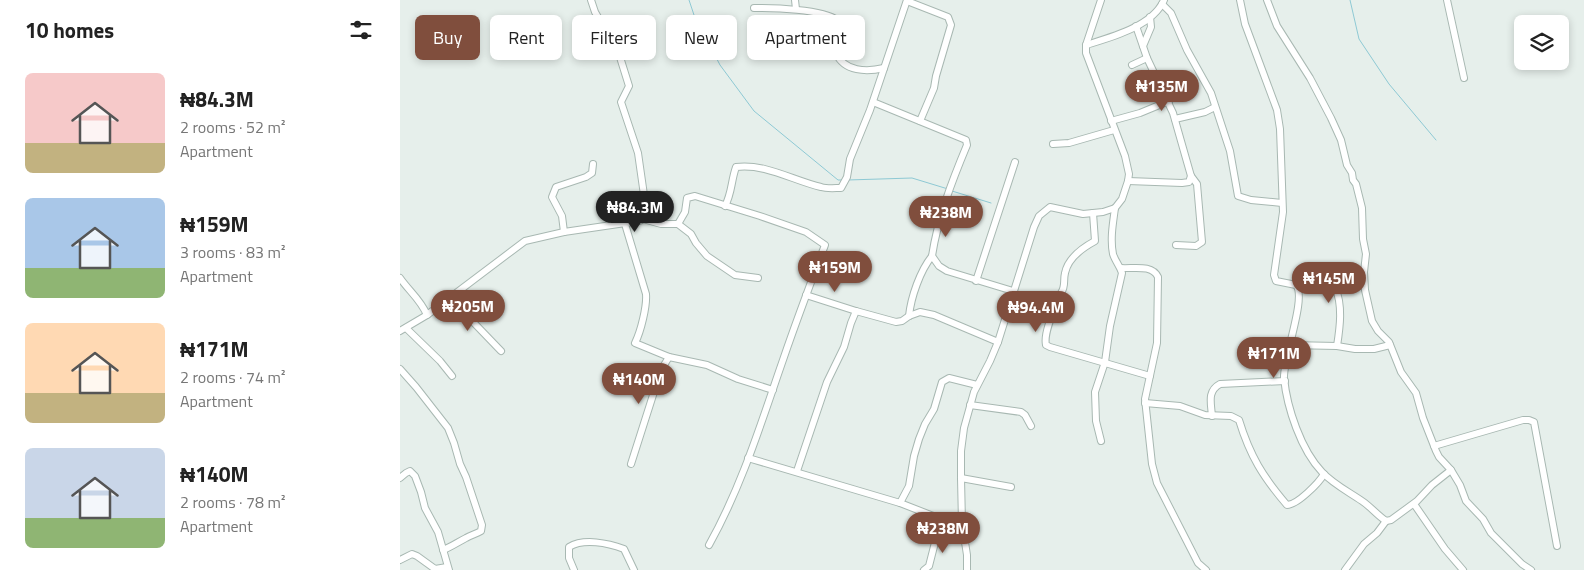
<!DOCTYPE html>
<meta charset="utf-8">
<style>
body{margin:0;font-family:"Titillium Web",sans-serif;background:#f6f6f6;color:#222;height:100vh;display:flex;flex-direction:column;font-size:19px;white-space:nowrap}
*{box-sizing:border-box;margin:0}
p{font-size:16px;color:#767676}
.icon{flex:none;width:28px;height:28px;fill:none;stroke:currentColor;stroke-width:2;stroke-linecap:round;stroke-linejoin:round}
.map{position:relative;flex:1;overflow:hidden}
.panel{display:flex;flex-direction:column;background:#fff;width:400px}
.panel>*{flex:none}
.banner{position:absolute;left:15px;top:15px;width:475px;height:45px;display:flex;gap:10px}
.tools{position:absolute;left:1114px;top:15px;display:grid;gap:10px}
.tools a{display:grid;place-items:center;width:55px;height:55px;border-radius:8px;background:#fff;box-shadow:0 2px 8px #0003;font-size:25px}
.price{position:absolute;translate:-50% -42px;padding:0 11px;border-radius:18px;background:#804e3d;color:#fff;font-size:16px;line-height:32px;filter:drop-shadow(0 1px 2px #0008)}
.price::after{content:'';position:absolute;left:50%;top:30px;width:15px;height:11px;margin-left:-8px;background:inherit;clip-path:polygon(0 0,100% 0,50% 100%)}
.price.selected{background:#222;color:#fff}
ul{padding:0;list-style:none}
li{display:flex;align-items:center;gap:15px;height:125px;padding:0 25px}
li span{display:grid;place-items:center;flex:none;width:140px;height:100px;border-radius:8px;color:#555}
li>.icon{margin-inline-start:auto}
span .icon{width:60px;height:60px;fill:#fffc;stroke-width:1}
li b{font-size:21px}
h2{display:flex;justify-content:space-between;align-items:center;height:60px;padding:0 25px;font-size:21px}
.tag{padding:0 18px;border-radius:8px;background:#fff;box-shadow:0 2px 8px #0003;font-size:18px;line-height:45px}
.tag.selected{background:#804e3d;color:#fff}
main{display:flex;flex:1;min-height:0}
.map>svg:first-child{display:block}
.lines{fill:none;stroke-linecap:round;stroke-linejoin:round}
.stream{stroke:#8ec9d4;stroke-width:1}
.minor-casing{stroke:#a8b8b2;stroke-width:8}
.minor{stroke:#fff;stroke-width:6}
</style>
<main>
<section class="panel">
<h2>10 homes<svg class="icon" aria-label="filters" viewBox="0 0 24 24"><path d="M4 7h16M4 17h16"/><circle cx="9" cy="7" r="2"/><circle cx="15" cy="17" r="2"/></svg></h2>
<ul>
<li><span style="background:linear-gradient(#f6c9c9 70%,#c2b280 0)"><svg class="icon" aria-label="home" viewBox="0 0 24 24"><path d="M3 11l9-7 9 7M6 9v11h12V9"/></svg></span><div><b>₦84.3M</b><p>2 rooms · 52 m²</p><p>Apartment</p></div></li>
<li><span style="background:linear-gradient(#a9c7e8 70%,#8fb573 0)"><svg class="icon" aria-label="home" viewBox="0 0 24 24"><path d="M3 11l9-7 9 7M6 9v11h12V9"/></svg></span><div><b>₦159M</b><p>3 rooms · 83 m²</p><p>Apartment</p></div></li>
<li><span style="background:linear-gradient(#ffd9b3 70%,#c2b280 0)"><svg class="icon" aria-label="home" viewBox="0 0 24 24"><path d="M3 11l9-7 9 7M6 9v11h12V9"/></svg></span><div><b>₦171M</b><p>2 rooms · 74 m²</p><p>Apartment</p></div></li>
<li><span style="background:linear-gradient(#c9d6e8 70%,#8fb573 0)"><svg class="icon" aria-label="home" viewBox="0 0 24 24"><path d="M3 11l9-7 9 7M6 9v11h12V9"/></svg></span><div><b>₦140M</b><p>2 rooms · 78 m²</p><p>Apartment</p></div></li>
</ul>
</section>
<div class="map">
<svg width="1184" height="570" viewBox="0 0 1184 570">
<rect width="100%" height="100%" fill="#e6efeb"/>
<g class="lines">
<!-- stream -->
<g class="stream">
<path d="M289,0L294,15L320,65L354,111L438,180H442"/>
<path d="M950,0L959,39L989,84L1036,140"/>
<path d="M448,180L512,178L548,189"/>
<path d="M552,191L591,203"/>
</g>
<defs>
<g id="minor">
<path d="M395,0L396,9"/>
<path d="M840,0L845,24L877,110L880,129L883,212L874,275L876,281L896,285C907,297 883,358 884,378C887,408 901,450 922,472C933,484 949,492 962,501C971,507 977,515 986,521L991,520L1017,501L1032,485L1051,470L1060,485L1066,501L1083,519L1091,533L1122,564L1131,570"/>
<path d="M867,0L877,26L910,78L931,118L941,140L947,165L952,173L953,180L956,184L962,208L963,239L966,254L964,272L965,290L972,321L978,331L989,342L1001,372L1016,393L1023,418L1036,451L1039,457L1051,470"/>
<path d="M1047,0L1064,78"/>
<path d="M507,1L548,17L551,25L536,76L534,88L520,121"/>
<path d="M762,4L771,13L787,50L811,93L830,151L838,196L851,200L882,203"/>
<path d="M354,8C372,8 423,9 437,20C440,22 440,23 441,27L436,53C444,72 467,72 484,68"/>
<path d="M736,26L747,58L773,113L791,176L797,184L802,242L796,246L776,245"/>
<path d="M686,45C712,37 753,26 764,0"/>
<path d="M743,46L751,27L750,17"/>
<path d="M732,65L747,58"/>
<path d="M473,102L566,140L567,145C552,181 538,217 532,256L539,266L547,271L613,291"/>
<path d="M775,119L805,112L815,107"/>
<path d="M711,121L740,113L769,101"/>
<path d="M653,144L669,143L714,130"/>
<path d="M728,181L782,183L789,182L791,176"/>
<path d="M325,206C332,193 331,181 336,167C365,163 394,181 421,187C427,189 435,188 441,188L447,177L450,159L470,110L507,0"/>
<path d="M693,213L695,241C682,248 668,258 665,273C663,281 666,286 661,293C656,306 643,332 646,345L650,347L750,376"/>
<path d="M243,219L261,224H278L285,212L287,198L295,196L360,216L406,232L425,245C411,282 397,319 384,357C362,420 342,486 309,545"/>
<path d="M225,224L246,294C247,306 241,331 235,343L269,357L307,365L338,379L373,390"/>
<path d="M278,224L291,234L296,243L307,256L335,275L358,278"/>
<path d="M164,232L162,216L152,197L156,187L186,177L192,173L193,164"/>
<path d="M721,268C733,269 752,264 758,277L757,343L745,399L752,464L757,483L798,563L806,570"/>
<path d="M0,278C9,291 21,300 27,315"/>
<path d="M576,281L615,162"/>
<path d="M896,285H930L935,287C943,305 940,327 937,346"/>
<path d="M406,295L456,311"/>
<path d="M50,298L101,351"/>
<path d="M509,316C511,297 520,271 532,256"/>
<path d="M6,328L40,361L52,376"/>
<path d="M0,331L27,315L125,241L164,232L239,221C245,219 245,216 246,209L238,153L221,102L229,86L219,54L195,12L191,0"/>
<path d="M889,345L937,346L955,349H974L990,345"/>
<path d="M0,369L16,387L48,428L54,443L60,464L66,477L82,525L81,531C76,534 71,535 66,538C58,542 51,547 43,550"/>
<path d="M745,403L780,406L805,415L831,416L839,420C850,456 863,477 887,505C897,505 919,483 924,474"/>
<path d="M570,405L621,412L625,415L631,426"/>
<path d="M812,416C811,403 807,391 820,384L885,381"/>
<path d="M701,441L696,421L695,392L705,362L710,326L722,273C720,266 715,261 713,254C710,239 713,223 715,208"/>
<path d="M1034,446L1123,420H1129L1134,422L1157,546"/>
<path d="M348,458L500,503L509,486L514,456L519,439L525,424L534,409L542,382L549,378L577,385"/>
<path d="M231,464L261,370L269,357"/>
<path d="M397,471L427,382L444,347L451,323L456,311L496,322L502,321L509,316L520,312L534,315L598,342"/>
<path d="M0,478L6,473L10,471L15,476L21,492L25,508L38,532L49,570"/>
<path d="M561,478L611,487"/>
<path d="M500,503L541,519L562,523"/>
<path d="M1014,504L1045,549L1063,570"/>
<path d="M0,560L12,554L17,556L35,569L47,567"/>
<path d="M174,570L169,558V547C184,538 208,543 224,549L234,570"/>
<path d="M524,570L529,566L541,519"/>
<path d="M567,570V555L562,523L561,478V451L564,428L574,392L590,361L598,342L634,227L639,216L650,207L683,214L703,212L715,208L722,199L728,181L729,174L725,156L686,53V45L701,0"/>
<path d="M945,570L964,544L977,533L986,521"/>
</g>
</defs>
<!-- minor casing -->
<use href="#minor" class="minor-casing"/>
<!-- minor -->
<use href="#minor" class="minor"/>
</g>
</svg>
<div class="tools">
<a><svg class="icon" aria-label="layers" viewBox="0 0 24 24"><path d="M12 4l9 5-9 5-9-5zM3 14l9 5 9-5"/></svg></a>
</div>
<b class="price" style="left:762px;top:112px">₦135M</b>
<b class="price selected" style="left:235px;top:233px">₦84.3M</b>
<b class="price" style="left:546px;top:238px">₦238M</b>
<b class="price" style="left:435px;top:293px">₦159M</b>
<b class="price" style="left:929px;top:304px">₦145M</b>
<b class="price" style="left:68px;top:332px">₦205M</b>
<b class="price" style="left:636px;top:333px">₦94.4M</b>
<b class="price" style="left:874px;top:379px">₦171M</b>
<b class="price" style="left:239px;top:405px">₦140M</b>
<b class="price" style="left:543px;top:554px">₦238M</b>
<div class="banner">
<a class="tag selected">Buy</a>
<a class="tag">Rent</a>
<a class="tag">Filters</a>
<a class="tag">New</a>
<a class="tag">Apartment</a>
</div>
</div>
</main>
